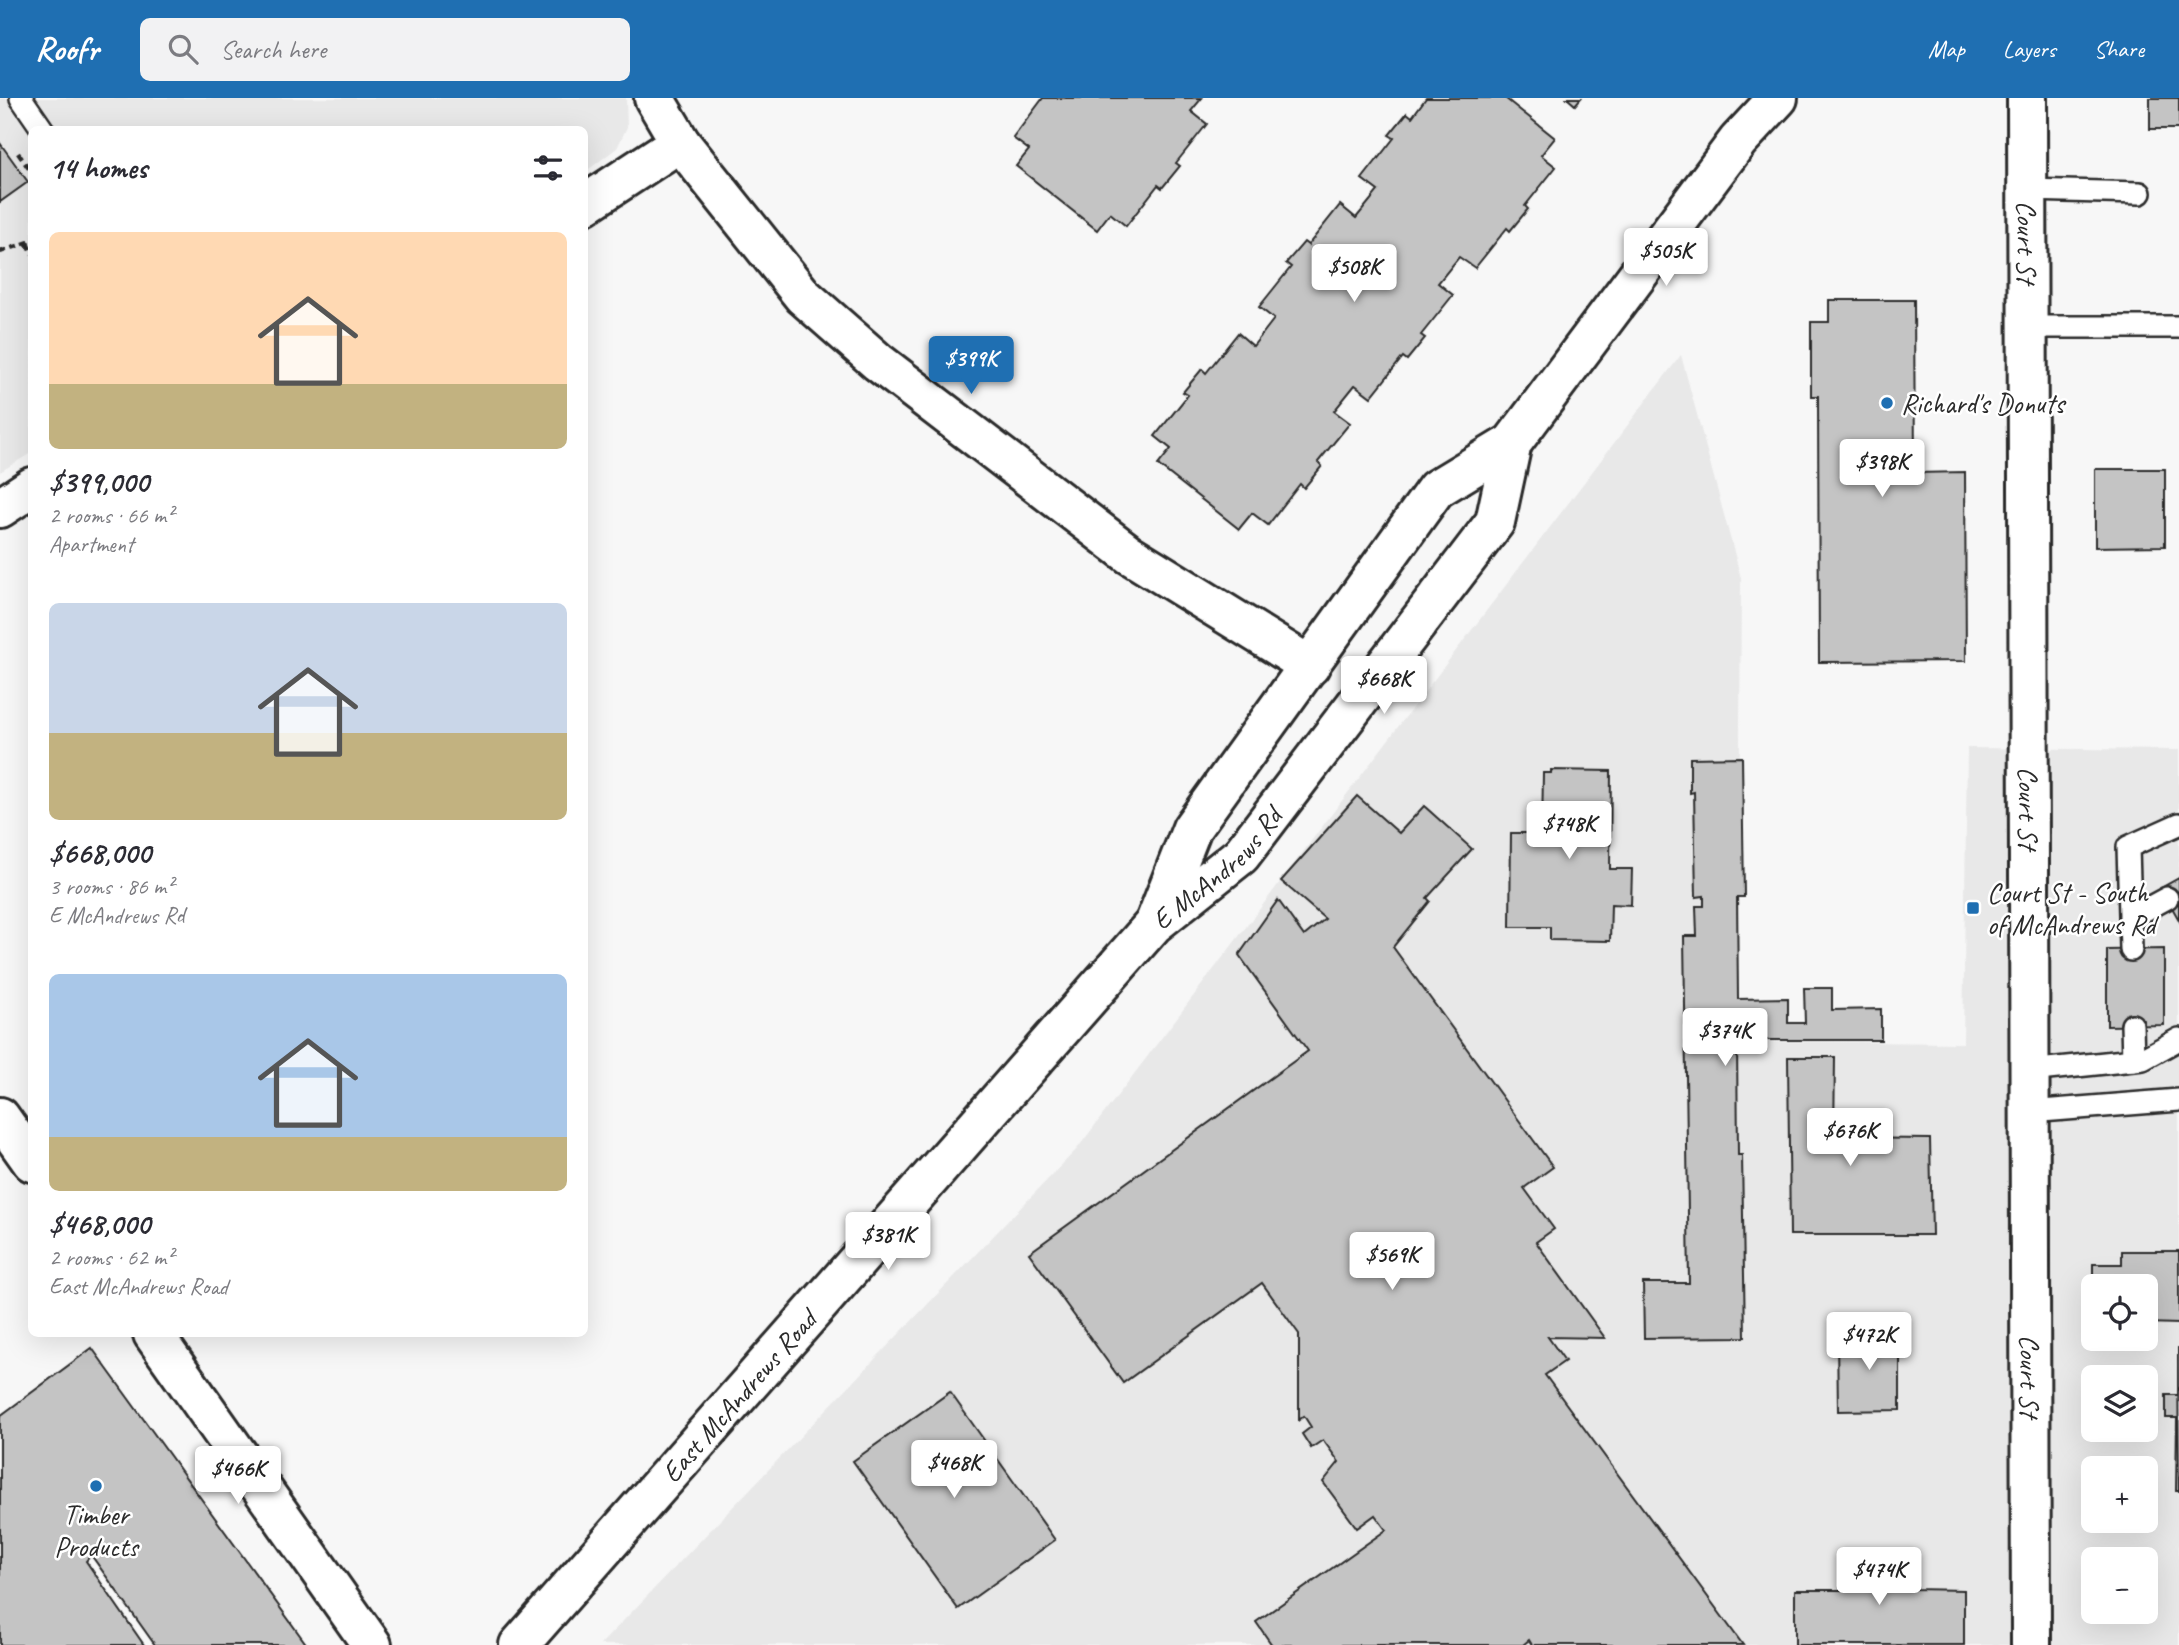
<!DOCTYPE html>
<meta charset="utf-8">
<style>
body{margin:0;font-family:Caveat,sans-serif;background:#f2f2f3;color:#2b2b33;height:100vh;display:flex;flex-direction:column;font-size:26px;white-space:nowrap}
*{box-sizing:border-box;margin:0}
p{font-size:23px;color:#7c7c81}
.icon{flex:none;width:38px;height:38px;fill:none;stroke:currentColor;stroke-width:2;stroke-linecap:round;stroke-linejoin:round}
.map{position:relative;flex:1;overflow:hidden}
.sheet{position:absolute;left:28px;top:28px;width:560px;height:1211px;display:flex;flex-direction:column;background:#fff;border-radius:10px;box-shadow:0 7px 28px #0002}
.sheet>*{flex:none}
.buttons{position:absolute;left:2081px;top:1176px;display:grid;gap:14px}
.buttons a{display:grid;place-items:center;width:77px;height:77px;border-radius:10px;background:#fff;box-shadow:0 7px 28px #0002;font-size:35px}
.price{position:absolute;translate:-50% -60px;padding:0 16px;border-radius:7px;background:#fff;color:#222;font-size:23px;line-height:46px;filter:drop-shadow(0 2px 4px #0008)}
.price::after{content:'';position:absolute;left:50%;top:42px;width:21px;height:16px;margin-left:-10px;background:inherit;clip-path:polygon(0 0,100% 0,50% 100%)}
.price.active{background:#1f6fb2;color:#fff}
ul{padding:0;list-style:none}
li{display:grid;align-content:center;gap:14px;height:371px;padding:0 21px}
li span{display:grid;place-items:center;height:217px;border-radius:10px;color:#555}
li>.icon{margin-inline-start:auto}
span .icon{width:126px;height:126px;fill:#fffc;stroke-width:1}
li b{font-size:30px}
h2{display:flex;justify-content:space-between;align-items:center;height:84px;padding:0 21px;font-size:30px}
header{display:flex;align-items:center;gap:42px;box-sizing:border-box;height:98px;padding:0 35px;background:#1f6fb2;color:#fff}
header strong{font-size:33px}
nav{display:flex;gap:38px;margin-inline-start:auto;font-size:24px}
.search{width:490px;height:63px;background:#f2f2f3;display:flex;align-items:center;gap:18px;box-sizing:border-box;padding:0 24px;border-radius:10px;color:#7c7c81;font-size:26px}
.map>svg:first-child{display:block}
.built{fill:#e8e8e8;fill-rule:evenodd}
.building{fill:#c4c4c4;stroke:#2b2b2b;stroke-width:2}
.lines{fill:none;stroke-linecap:round;stroke-linejoin:round}
.lane-casing{stroke:#2b2b2b;stroke-width:26}
.street-casing{stroke:#2b2b2b;stroke-width:44}
.secondary-casing{stroke:#2b2b2b;stroke-width:44}
.primary-casing{stroke:#2b2b2b;stroke-width:44}
.path{stroke:#2b2b2b;stroke-width:4.5;stroke-dasharray:7 5;stroke-linecap:butt}
.lane{stroke:#fff;stroke-width:21}
.street{stroke:#fff;stroke-width:38}
.secondary{stroke:#fff;stroke-width:38}
.primary{stroke:#fff;stroke-width:38}
.poi-dot{fill:#1f6fb2;stroke:#fff;stroke-width:2.5}
.labels{text-anchor:middle;dominant-baseline:central;stroke-width:5;stroke-linejoin:round;paint-order:stroke}
.street-label{font-size:28px;fill:#2b2b2b;stroke:#fff}
.poi-label{font-size:28px;fill:#2b2b2b;stroke:#fff;text-anchor:start}
</style>
<header>
<strong>Roofr</strong>
<div class="search"><svg class="icon" aria-label="search" viewBox="0 0 24 24"><circle cx="10" cy="10" r="6"/><path d="M15 15l6 6"/></svg>Search here</div>
<nav><a>Map</a><a>Layers</a><a>Share</a></nav>
</header>
<div class="map">
<svg width="2179" height="1547" viewBox="0 0 2179 1547">
<rect width="100%" height="100%" fill="#f7f7f7"/>
<filter id="ink" filterUnits="userSpaceOnUse"><feTurbulence type="fractalNoise" baseFrequency=".0143" numOctaves="2"/><feDisplacementMap in="SourceGraphic" scale="14" xChannelSelector="R" yChannelSelector="G"/><feConvolveMatrix kernelMatrix="1 2 1 2 8 2 1 2 1" color-interpolation-filters="sRGB"/></filter>
<g filter="url(#ink)">
<!-- built -->
<g class="built">
<path d="M0,0H626L627,29L617,50L585,74L584,32H32L31,355L0,374Z"/>
<path d="M1681,257L1741,480L1738,943L1963,945L1967,650L2179,652V1547H600L1077,1051ZM2093,1188H2146V1241H2093ZM2093,1279H2146V1332H2093ZM2093,1370H2146V1423H2093ZM2093,1461H2146V1514H2093Z"/>
</g>
<!-- building -->
<g class="building">
<path d="M1043,0H1202L1191,13L1207,26L1176,65L1180,68L1162,90L1158,87L1126,128L1110,115L1097,132L1016,68L1029,52L1013,40Z"/>
<path d="M1426,0H1505L1555,40L1541,57L1556,69L1525,108L1528,111L1510,133L1507,130L1475,170L1459,159L1438,185L1453,197L1421,237L1425,240L1407,262L1403,259L1371,299L1355,287L1334,313L1350,325L1318,364L1322,368L1304,390L1300,386L1268,427L1252,415L1239,431L1158,367L1171,351L1155,338L1188,297L1183,294L1202,271L1206,275L1238,235L1253,248L1274,221L1259,209L1291,169L1286,165L1304,144L1308,147L1340,107L1356,120L1378,93L1362,81L1394,40L1389,37L1407,15L1412,19Z"/>
<path d="M1567,0H1581L1575,7Z"/>
<rect x="2150" y="0" width="29" height="31"/>
<path d="M0,45L28,84L0,104Z"/>
<path d="M1829,202H1914L1915,375L1965,374L1966,563L1819,564L1818,298H1811V224H1829Z"/>
<path d="M2095,371H2165V448L2095,449Z"/>
<path d="M1742,659L1744,799H1737L1738,901L1788,900V925H1805L1804,890H1832V912L1881,911V942H1742V945H1737L1738,1057H1742L1745,1239L1644,1240L1643,1185H1689L1684,838H1697L1696,808H1704V798L1696,799L1694,694L1690,695V660Z"/>
<path d="M1551,672L1611,673L1610,771H1632L1631,807L1611,806L1610,843L1550,842V829H1510L1511,735H1542L1543,675H1551Z"/>
<path d="M1357,698L1399,735L1424,708L1472,751L1427,800L1430,803L1393,849L1553,1069L1524,1090L1554,1131L1536,1144L1605,1240L1548,1239L1565,1263L1545,1277L1743,1547H1532L1529,1542L1523,1547H1272L1256,1524L1386,1432L1375,1417L1357,1430L1323,1384L1339,1364L1323,1342L1311,1350L1302,1336L1311,1329L1304,1318L1299,1322V1236L1262,1185L1123,1285L1029,1155L1308,953L1239,857L1278,802L1304,838L1325,821L1281,783Z"/>
<path d="M2179,780V822L2161,790Z"/>
<path d="M2164,851V927L2107,928V852Z"/>
<path d="M1788,959H1835L1834,1040L1930,1041L1932,1137H1790Z"/>
<path d="M2122,1153H2179V1226L2146,1225V1188H2093V1166H2122Z"/>
<path d="M1837,1236H1900V1312L1838,1313Z"/>
<path d="M92,1250L307,1547H155L91,1457L86,1463L144,1547H0V1318Z"/>
<path d="M2178,1250L2179,1393H2176L2177,1320H2166V1297H2178Z"/>
<path d="M950,1294L1055,1442L958,1511L853,1363Z"/>
<path d="M1841,1455H1914V1491L1964,1492V1547H1795V1492H1841Z"/>
</g>
<g class="lines">
<defs>
<g id="lane">
<path d="M21,0L43,32"/>
<path d="M2027,92L2140,95"/>
<path d="M2027,229H2179"/>
<path d="M2130,820L2167,800"/>
<path d="M2131,852L2128,749L2179,726"/>
<path d="M2132,927L2133,962"/>
<path d="M2029,973L2143,961L2179,941"/>
<path d="M2029,1014L2179,1002"/>
</g>
<g id="street">
<path d="M654,0L680,44L803,198L878,264L1129,456L1310,568"/>
<path d="M584,107L680,44"/>
<path d="M0,410L32,389"/>
</g>
<g id="secondary">
<path d="M1155,824L1192,730L1436,391L1512,345L1738,43L1778,0"/>
<path d="M0,1019L32,1064"/>
<path d="M153,1236L372,1547"/>
<path id="s1" d="M519,1547L1154,826L1241,757L1495,424L1512,345"/>
</g>
<g id="primary">
<path id="s2" d="M2027,0L2031,1547"/>
</g>
</defs>
<!-- lane casing -->
<use href="#lane" class="lane-casing"/>
<!-- street casing -->
<use href="#street" class="street-casing"/>
<!-- secondary casing -->
<use href="#secondary" class="secondary-casing"/>
<!-- primary casing -->
<use href="#primary" class="primary-casing"/>
<!-- path -->
<g class="path">
<path d="M18,55L32,75"/>
<path d="M27,145L32,156"/>
<path d="M0,154L32,143"/>
</g>
<!-- lane -->
<use href="#lane" class="lane"/>
<!-- street -->
<use href="#street" class="street"/>
<!-- secondary -->
<use href="#secondary" class="secondary"/>
<!-- primary -->
<use href="#primary" class="primary"/>
</g>
</g>
<!-- markers -->
<g class="poi-dot">
<circle cx="1887" cy="305" r="7"/>
<rect x="1966" y="803" width="14" height="14" rx="3.5"/>
<circle cx="96" cy="1388" r="7"/>
</g>
<g class="labels">
<!-- street labels -->
<g class="street-label">
<text stroke="none"><textPath href="#s2" startOffset="144">Court St</textPath></text>
<text stroke="none"><textPath href="#s2" startOffset="710">Court St</textPath></text>
<text stroke="none"><textPath href="#s1" startOffset="1045">E McAndrews Rd</textPath></text>
<text stroke="none"><textPath href="#s2" startOffset="1278">Court St</textPath></text>
<text stroke="none"><textPath href="#s1" startOffset="332">East McAndrews Road</textPath></text>
</g>
<!-- poi labels -->
<g class="poi-label">
<text x="1901" y="305">Richard's Donuts</text>
<text x="1987" y="794">Court St - South<tspan x="1987" dy="32">of McAndrews Rd</tspan></text>
<text x="96" y="1416" text-anchor="middle">Timber<tspan x="96" dy="32">Products</tspan></text>
</g>
</g>
</svg>
<div class="buttons">
<a><svg class="icon" aria-label="locate" viewBox="0 0 24 24"><circle cx="12" cy="12" r="6"/><path d="M12 2v4M12 18v4M2 12h4M18 12h4"/></svg></a>
<a><svg class="icon" aria-label="layers" viewBox="0 0 24 24"><path d="M12 4l9 5-9 5-9-5zM3 14l9 5 9-5"/></svg></a>
<a>+</a>
<a>−</a>
</div>
<b class="price" style="left:1666px;top:190px">$505K</b>
<b class="price" style="left:1354px;top:206px">$508K</b>
<b class="price active" style="left:971px;top:298px">$399K</b>
<b class="price" style="left:1882px;top:401px">$398K</b>
<b class="price" style="left:1384px;top:618px">$668K</b>
<b class="price" style="left:1569px;top:763px">$748K</b>
<b class="price" style="left:1725px;top:970px">$374K</b>
<b class="price" style="left:1850px;top:1070px">$676K</b>
<b class="price" style="left:888px;top:1174px">$381K</b>
<b class="price" style="left:1392px;top:1194px">$569K</b>
<b class="price" style="left:1869px;top:1274px">$472K</b>
<b class="price" style="left:954px;top:1402px">$468K</b>
<b class="price" style="left:238px;top:1408px">$466K</b>
<b class="price" style="left:1879px;top:1509px">$474K</b>
<section class="sheet">
<h2>14 homes<svg class="icon" aria-label="filters" viewBox="0 0 24 24"><path d="M4 7h16M4 17h16"/><circle cx="9" cy="7" r="2"/><circle cx="15" cy="17" r="2"/></svg></h2>
<ul>
<li><span style="background:linear-gradient(#ffd9b3 70%,#c2b280 0)"><svg class="icon" aria-label="home" viewBox="0 0 24 24"><path d="M3 11l9-7 9 7M6 9v11h12V9"/></svg></span><div><b>$399,000</b><p>2 rooms · 66 m²</p><p>Apartment</p></div></li>
<li><span style="background:linear-gradient(#c9d6e8 60%,#c2b280 0)"><svg class="icon" aria-label="home" viewBox="0 0 24 24"><path d="M3 11l9-7 9 7M6 9v11h12V9"/></svg></span><div><b>$668,000</b><p>3 rooms · 86 m²</p><p>E McAndrews Rd</p></div></li>
<li><span style="background:linear-gradient(#a9c7e8 75%,#c2b280 0)"><svg class="icon" aria-label="home" viewBox="0 0 24 24"><path d="M3 11l9-7 9 7M6 9v11h12V9"/></svg></span><div><b>$468,000</b><p>2 rooms · 62 m²</p><p>East McAndrews Road</p></div></li>
</ul>
</section>
</div>
